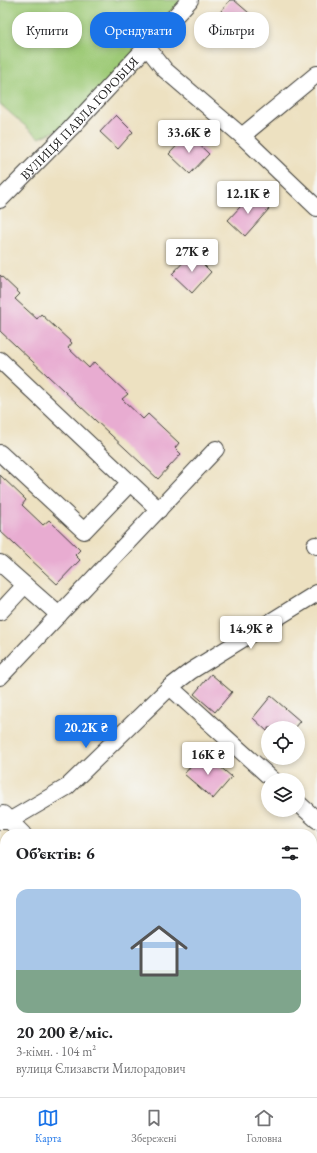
<!DOCTYPE html>
<html lang="uk">
<meta charset="utf-8">
<style>
body{margin:0;font-family:"EB Garamond",serif;background:#f6f6f6;color:#202124;height:100vh;display:flex;flex-direction:column;font-size:15px;white-space:nowrap}
*{box-sizing:border-box;margin:0}
p{font-size:13px;color:#757577}
.icon{flex:none;width:22px;height:22px;fill:none;stroke:currentColor;stroke-width:2;stroke-linecap:round;stroke-linejoin:round}
.map{position:relative;flex:1;overflow:hidden}
.panel{position:absolute;left:0px;top:829px;width:317px;height:268px;display:flex;flex-direction:column;background:#fff;border-radius:16px 16px 0 0;box-shadow:0 2px 6px #0003}
.panel>*{flex:none}
.guide{position:absolute;left:12px;top:12px;width:293px;height:36px;display:flex;gap:8px}
.fabs{position:absolute;left:261px;top:721px;display:grid;gap:8px}
.fabs a{display:grid;place-items:center;width:44px;height:44px;border-radius:50%;background:#fff;box-shadow:0 2px 6px #0003;font-size:20px}
.price{position:absolute;translate:-50% -34px;padding:0 9px;border-radius:4px;background:#fff;color:#222;font-size:13px;line-height:26px;filter:drop-shadow(0 1px 2px #0008)}
.price::after{content:'';position:absolute;left:50%;top:24px;width:12px;height:9px;margin-left:-6px;background:inherit;clip-path:polygon(0 0,100% 0,50% 100%)}
.price.active{background:#1a73e8;color:#fff}
ul{padding:0;list-style:none}
li{display:grid;align-content:center;gap:8px;height:212px;padding:0 16px}
li span{display:grid;place-items:center;height:124px;border-radius:12px;color:#555}
li>.icon{margin-inline-start:auto}
span .icon{width:72px;height:72px;fill:#fffc;stroke-width:1}
li b{font-size:17px}
h2{display:flex;justify-content:space-between;align-items:center;height:48px;padding:0 16px;font-size:17px}
.tag{padding:0 14px;border-radius:16px;background:#fff;box-shadow:0 2px 6px #0003;font-size:14px;line-height:36px}
.tag.active{background:#1a73e8;color:#fff}
.tabs{display:flex;justify-content:space-around;align-items:center;height:56px;border-top:1px solid #e0e0e0;background:#fff;font-size:11px;color:#757577}
.tabs a{display:grid;justify-items:center;gap:2px}
.tabs .active{color:#1a73e8}
.map>svg:first-child{display:block}
.green{fill:#9eca77;stroke:#5d734a}
.building{fill:#e8acd1}
.lines{fill:none;stroke-linecap:round;stroke-linejoin:round}
.minor-casing{stroke:#3b3a35;stroke-width:18}
.minor{stroke:#fff;stroke-width:16}
.labels{text-anchor:middle;dominant-baseline:central;stroke-width:4;stroke-linejoin:round;paint-order:stroke}
.street-label{font-size:13px;fill:#1c1c1c;stroke:#f6f6f2}
</style>
<div class="map">
<svg width="317" height="1097" viewBox="0 0 317 1097">
<rect width="100%" height="100%" fill="#f6f6f2"/>
<filter id="ink" filterUnits="userSpaceOnUse"><feTurbulence type="fractalNoise" baseFrequency=".025" numOctaves="2"/><feDisplacementMap in="SourceGraphic" scale="8" xChannelSelector="R" yChannelSelector="G"/><feConvolveMatrix kernelMatrix="1 2 1 2 8 2 1 2 1" color-interpolation-filters="sRGB"/></filter>
<filter id="wash" filterUnits="userSpaceOnUse"><feTurbulence type="fractalNoise" baseFrequency=".012" numOctaves="4" result="noise"/><feDisplacementMap in="SourceGraphic" scale="16" xChannelSelector="R" yChannelSelector="G"/><feGaussianBlur stdDeviation="0.9" result="paint"/><feColorMatrix in="noise" values="0 0 0 0 0 0 0 0 0 0 0 0 0 0 0 0 0 1.4 0 .05"/><feComposite in="paint" operator="in"/></filter>
<g filter="url(#wash)">
<rect width="100%" height="100%" fill="#ede1c1"/>
<!-- green -->
<path class="green" d="M0,0H182L67,126L39,138L0,104Z"/>
<g id="blocks">
<!-- building -->
<g class="building">
<path d="M230,0H234L256,19L237,41L213,21Z"/>
<path d="M116,115L133,132L118,149L100,132Z"/>
<path d="M188,134L209,154L190,174L169,154Z"/>
<path d="M252,194L269,209L245,236L228,220Z"/>
<path d="M192,253L211,272L192,293L172,274Z"/>
<path d="M0,275L20,294L15,299L37,319L41,314L72,343L68,348L89,368L94,362L128,394L122,399L143,419L148,414L179,443L175,448L181,454L158,479L0,331Z"/>
<path d="M0,475L26,500L22,505L43,525L49,520L80,550L75,555L80,560L57,584L0,531Z"/>
<path d="M211,674L232,692L215,712L194,694Z"/>
<path d="M271,696L300,721L294,728H268V732L253,718Z"/>
<path d="M203,752L232,777L213,799L184,774Z"/>
<path d="M312,872L317,876V909L312,905Z"/>
<path d="M5,958V1017L0,1012V963Z"/>
</g>
</g>
</g>
<g filter="url(#ink)">
<use href="#blocks" fill-opacity="0" stroke="#3b3a35" stroke-width="1"/>
<g class="lines">
<defs>
<g id="minor">
<path d="M147,47L165,70L242,136L317,74"/>
<path d="M242,136L317,208"/>
<path id="s1" d="M0,200L71,128L190,0"/>
<path d="M0,360L159,510"/>
<path d="M0,453L84,531L130,483"/>
<path d="M315,545L317,546"/>
<path d="M0,563L59,615"/>
<path d="M0,612L25,585"/>
<path d="M0,677L216,449"/>
<path d="M170,687L273,780"/>
<path d="M298,803L317,820"/>
<path d="M3,814L23,834"/>
<path d="M0,821H9L67,787L170,687L191,671L317,593"/>
<path d="M305,1092L310,1097"/>
</g>
</defs>
<!-- minor casing -->
<use href="#minor" class="minor-casing"/>
<!-- minor -->
<use href="#minor" class="minor"/>
</g>
</g>
<g class="labels">
<!-- street labels -->
<g class="street-label">
<text stroke="none"><textPath href="#s1" startOffset="114">ВУЛИЦЯ ПАВЛА ГОРОБЦЯ</textPath></text>
</g>
</g>
</svg>
<div class="fabs">
<a><svg class="icon" aria-label="locate" viewBox="0 0 24 24"><circle cx="12" cy="12" r="6"/><path d="M12 2v4M12 18v4M2 12h4M18 12h4"/></svg></a>
<a><svg class="icon" aria-label="layers" viewBox="0 0 24 24"><path d="M12 4l9 5-9 5-9-5zM3 14l9 5 9-5"/></svg></a>
</div>
<b class="price" style="left:189px;top:154px">33.6K ₴</b>
<b class="price" style="left:248px;top:215px">12.1K ₴</b>
<b class="price" style="left:192px;top:273px">27K ₴</b>
<b class="price" style="left:251px;top:650px">14.9K ₴</b>
<b class="price active" style="left:86px;top:749px">20.2K ₴</b>
<b class="price" style="left:208px;top:776px">16K ₴</b>
<div class="guide">
<a class="tag">Купити</a>
<a class="tag active">Орендувати</a>
<a class="tag">Фільтри</a>
</div>
<section class="panel">
<h2>Об’єктів: 6<svg class="icon" aria-label="filters" viewBox="0 0 24 24"><path d="M4 7h16M4 17h16"/><circle cx="9" cy="7" r="2"/><circle cx="15" cy="17" r="2"/></svg></h2>
<ul>
<li><span style="background:linear-gradient(#a9c7e8 65%,#7fa58c 0)"><svg class="icon" aria-label="home" viewBox="0 0 24 24"><path d="M3 11l9-7 9 7M6 9v11h12V9"/></svg></span><div><b>20 200 ₴/міс.</b><p>3-кімн. · 104 m²</p><p>вулиця Єлизавети Милорадович</p></div></li>
</ul>
</section>
</div>
<nav class="tabs">
<a class="active"><svg class="icon" aria-label="map" viewBox="0 0 24 24"><path d="M3 6l6-2 6 2 6-2v14l-6 2-6-2-6 2zM9 4v14M15 6v14"/></svg>Карта</a>
<a><svg class="icon" aria-label="saved" viewBox="0 0 24 24"><path d="M7 4h10v16l-5-4-5 4z"/></svg>Збережені</a>
<a><svg class="icon" aria-label="home" viewBox="0 0 24 24"><path d="M3 11l9-7 9 7M6 9v11h12V9"/></svg>Головна</a>
</nav>
